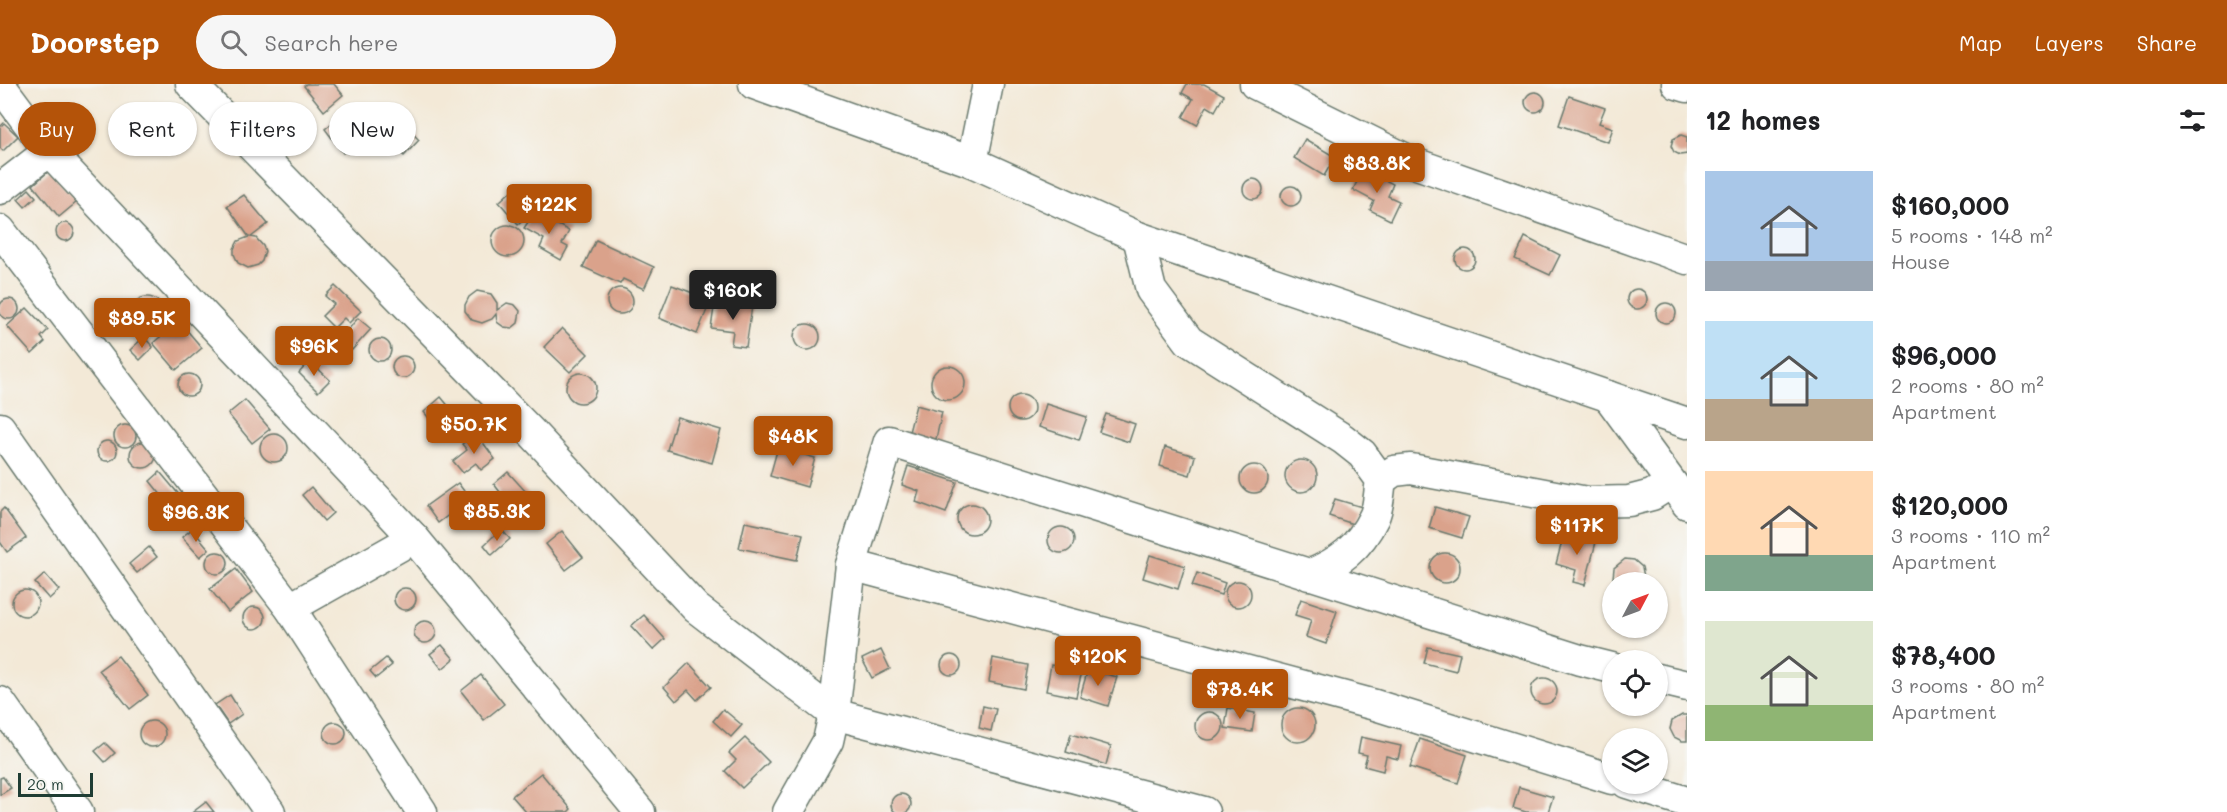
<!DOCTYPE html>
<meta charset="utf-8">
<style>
body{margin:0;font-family:Mali,sans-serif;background:#f6f6f6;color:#202124;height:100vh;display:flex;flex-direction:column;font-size:22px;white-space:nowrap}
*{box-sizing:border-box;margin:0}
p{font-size:20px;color:#757577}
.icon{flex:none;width:33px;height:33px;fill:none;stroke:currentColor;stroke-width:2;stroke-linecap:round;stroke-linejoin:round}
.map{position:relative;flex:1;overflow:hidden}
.details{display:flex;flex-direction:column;background:#fff;width:540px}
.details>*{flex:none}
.hud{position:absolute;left:18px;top:18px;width:570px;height:54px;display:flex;gap:12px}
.needle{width:39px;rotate:49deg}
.controls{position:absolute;left:1602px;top:488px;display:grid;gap:12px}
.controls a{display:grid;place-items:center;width:66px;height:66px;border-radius:50%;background:#fff;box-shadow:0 2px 4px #0004;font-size:30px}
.scale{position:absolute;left:18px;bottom:15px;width:75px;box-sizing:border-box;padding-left:6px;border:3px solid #1f3d34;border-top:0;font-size:16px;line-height:21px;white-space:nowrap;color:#1f3d34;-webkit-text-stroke:4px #f6f6f2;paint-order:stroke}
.price{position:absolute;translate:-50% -51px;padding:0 14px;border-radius:6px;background:#b45309;color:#fff;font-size:20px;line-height:39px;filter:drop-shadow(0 2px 3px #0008)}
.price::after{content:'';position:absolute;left:50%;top:36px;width:18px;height:14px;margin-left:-9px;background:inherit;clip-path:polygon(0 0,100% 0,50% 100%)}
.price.current{background:#222;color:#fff}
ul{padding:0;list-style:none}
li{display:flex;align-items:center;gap:18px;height:150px;padding:0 18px}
li span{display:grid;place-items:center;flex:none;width:168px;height:120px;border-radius:0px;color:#555}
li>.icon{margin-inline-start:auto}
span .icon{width:72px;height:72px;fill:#fffc;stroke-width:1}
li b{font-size:26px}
h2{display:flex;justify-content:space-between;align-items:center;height:72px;padding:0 18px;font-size:26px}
.pill{padding:0 21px;border-radius:27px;background:#fff;box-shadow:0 2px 4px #0004;font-size:21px;line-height:54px}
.pill.current{background:#b45309;color:#fff}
header{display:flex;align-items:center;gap:36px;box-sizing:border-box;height:84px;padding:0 30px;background:#b45309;color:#fff}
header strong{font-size:28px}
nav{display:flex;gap:33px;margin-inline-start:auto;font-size:21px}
.search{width:420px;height:54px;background:#f6f6f6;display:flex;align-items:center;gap:15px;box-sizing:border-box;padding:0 21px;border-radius:33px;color:#757577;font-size:22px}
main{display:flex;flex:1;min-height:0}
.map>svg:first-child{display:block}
.building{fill:#daa28b}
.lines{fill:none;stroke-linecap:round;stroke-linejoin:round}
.minor-casing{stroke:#69796d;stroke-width:33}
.minor{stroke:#fff;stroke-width:30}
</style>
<header>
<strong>Doorstep</strong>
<div class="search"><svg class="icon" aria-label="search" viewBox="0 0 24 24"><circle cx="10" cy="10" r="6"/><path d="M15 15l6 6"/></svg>Search here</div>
<nav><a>Map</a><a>Layers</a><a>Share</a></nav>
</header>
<main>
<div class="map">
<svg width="1687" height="728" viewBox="0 0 1687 728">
<rect width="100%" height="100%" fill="#f6f6f2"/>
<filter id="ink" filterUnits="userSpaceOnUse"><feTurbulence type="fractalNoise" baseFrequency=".0167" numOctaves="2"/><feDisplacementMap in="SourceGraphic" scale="12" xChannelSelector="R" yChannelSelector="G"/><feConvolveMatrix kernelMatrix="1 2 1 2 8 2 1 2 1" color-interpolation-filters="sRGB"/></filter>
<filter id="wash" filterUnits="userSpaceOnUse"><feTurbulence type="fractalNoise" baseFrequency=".008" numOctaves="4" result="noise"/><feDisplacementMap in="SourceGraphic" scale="24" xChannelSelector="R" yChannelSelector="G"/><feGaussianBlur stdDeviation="1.35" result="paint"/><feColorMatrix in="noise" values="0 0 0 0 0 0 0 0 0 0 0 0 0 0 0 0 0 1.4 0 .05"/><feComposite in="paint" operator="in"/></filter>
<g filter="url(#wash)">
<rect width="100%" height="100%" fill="#f3e9d7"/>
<g id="blocks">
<!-- building -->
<g class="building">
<path d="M306,0H334L343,11L324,27L304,2Z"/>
<path d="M1187,0H1204L1224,11L1215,27L1207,22L1197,41L1183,33L1193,15L1182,9Z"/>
<circle cx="1535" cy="18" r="10"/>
<path d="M1569,12L1605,24L1599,39L1613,44L1608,58L1559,41Z"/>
<path d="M352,23L370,47L343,69L325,45Z"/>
<circle cx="136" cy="43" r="15"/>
<path d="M399,35L419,56L404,72L383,51Z"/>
<path d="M4,39L18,52L3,67L0,64V43Z"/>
<path d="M1681,51L1687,53V70L1680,71L1674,68L1671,62L1673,55Z"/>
<path d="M1305,55L1335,73L1324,92L1294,74Z"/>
<path d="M1363,85L1393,100L1388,112L1399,117L1390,136L1370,126L1374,117L1353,106Z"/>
<path d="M50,86L77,118L59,133L33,101Z"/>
<circle cx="1253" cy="105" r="10"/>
<circle cx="1291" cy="112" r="10"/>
<path d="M29,105L36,113L25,123L18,115Z"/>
<path d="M510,108L519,118L525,113L536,124L518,140L499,118Z"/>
<path d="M244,111L268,140L251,153L256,154L263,162L265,167L262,177L258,181L248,184L238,179L234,170V165L238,157L249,153L227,122Z"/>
<path d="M535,128L569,147L562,160L568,163L561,176L540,164L544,155L524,144Z"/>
<circle cx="65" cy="148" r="9"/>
<circle cx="508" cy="157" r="16"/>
<path d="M1525,153L1560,171L1550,191L1515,175Z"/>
<path d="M596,156L654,183L644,205L623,195L620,200L583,183Z"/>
<circle cx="1465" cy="175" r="10"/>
<path d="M672,201L711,216L697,250L659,234Z"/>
<path d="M335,202L361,227L349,239L344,234L334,244L322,232L334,220L325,212Z"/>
<circle cx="620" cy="217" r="13"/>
<circle cx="1637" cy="215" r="10"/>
<path d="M477,207L491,210L497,219V226L507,219L515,221L520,227L518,239L512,244L504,243L497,238L496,230L492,235L482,239L472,236L465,227V221L469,213Z"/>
<circle cx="147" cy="229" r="16"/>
<circle cx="9" cy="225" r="10"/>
<path d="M715,217L752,222L746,263L731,261L733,247L711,244Z"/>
<circle cx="1666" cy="229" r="10"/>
<path d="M27,224L48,246L41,253L45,258L32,270L7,242Z"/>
<path d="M358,234L371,245L352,266L340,255Z"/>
<path d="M179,237L202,264L176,286L153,259Z"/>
<circle cx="807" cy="253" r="13"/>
<path d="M562,244L588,270L570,288L544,263Z"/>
<path d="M144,253L153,263L140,276L130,266Z"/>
<circle cx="380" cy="266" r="11"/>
<circle cx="403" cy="283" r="11"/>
<path d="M310,277L330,296L318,308L299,289Z"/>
<circle cx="948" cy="299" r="17"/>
<circle cx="581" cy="304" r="15"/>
<circle cx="189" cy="301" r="11"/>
<circle cx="1021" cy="324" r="13"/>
<path d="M441,313L455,330L438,345L424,328Z"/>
<path d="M245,316L270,345L252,359L228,330Z"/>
<path d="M1046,320L1087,333L1079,356L1039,343Z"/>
<path d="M916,321L942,328L936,355L909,348Z"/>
<path d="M1106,330L1135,340L1129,358L1099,348Z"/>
<path d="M677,333L721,346L712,379L667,366Z"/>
<circle cx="125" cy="352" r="11"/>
<path d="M476,349L495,375L481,386L476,379L463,389L453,377L467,366L462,360Z"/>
<circle cx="274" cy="364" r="14"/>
<circle cx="107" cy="367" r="10"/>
<circle cx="143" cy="371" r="13"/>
<path d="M778,363L815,374L807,403L770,392Z"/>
<path d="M1165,363L1195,372L1190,391L1160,382Z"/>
<circle cx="1301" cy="392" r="16"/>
<circle cx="1254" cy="395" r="14"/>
<path d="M908,382L957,398L946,429L916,418L919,407L902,401Z"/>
<path d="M160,388L181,413L170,422L150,397Z"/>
<path d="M508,388L536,419L519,434L509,423L499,433L487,419L500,408L494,400Z"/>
<path d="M458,399L470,415L438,439L426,422Z"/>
<path d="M311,403L333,429L324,437L302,411Z"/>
<path d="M186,412L195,422L180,437L171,427Z"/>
<path d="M1335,415L1362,423L1356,441L1329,432Z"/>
<circle cx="972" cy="435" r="15"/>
<path d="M1435,423L1469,433L1462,454L1429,444Z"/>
<path d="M4,424L26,454L7,468L0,458V428Z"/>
<path d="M745,438L803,450L797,476L739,464Z"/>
<circle cx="1061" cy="456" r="13"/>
<path d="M192,445L209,465L200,473L182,453Z"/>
<path d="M501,445L510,455L492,471L484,461Z"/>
<path d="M562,447L583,473L566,486L546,460Z"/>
<path d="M1564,450L1596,458L1585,501L1573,498L1576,486L1556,480Z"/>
<path d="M149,463L157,473L137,489L129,480Z"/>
<circle cx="217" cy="479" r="11"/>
<circle cx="1445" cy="484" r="15"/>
<path d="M1150,471L1185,482L1178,505L1143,494Z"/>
<path d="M1625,475L1634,476L1642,483L1644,493L1642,498H1615L1613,494L1614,484Z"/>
<path d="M236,485L253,508L228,528L210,505Z"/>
<path d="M1197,489L1225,499L1221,511L1192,502Z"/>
<path d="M45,490L59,506L49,515L35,499Z"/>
<circle cx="1238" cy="510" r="13"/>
<circle cx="405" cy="515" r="11"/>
<circle cx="25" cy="519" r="13"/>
<path d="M1301,515L1337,527L1326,560L1306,553L1311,536L1295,531Z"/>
<circle cx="254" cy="534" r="11"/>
<path d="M644,531L665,555L653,566L631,542Z"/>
<circle cx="425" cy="548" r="11"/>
<path d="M442,561L454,575L442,585L430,570Z"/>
<path d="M1428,563L1460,570L1456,587L1424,579Z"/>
<path d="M881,566L890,585L872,594L862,575Z"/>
<circle cx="951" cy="581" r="10"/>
<path d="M118,572L148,611L130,625L99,586Z"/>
<path d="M386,574L392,581L376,594L370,587Z"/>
<path d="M993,574L1028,581L1024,605L989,598Z"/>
<path d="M689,579L711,603L697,616L688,606L676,617L664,603Z"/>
<path d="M1051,581L1082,587L1076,613L1046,607Z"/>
<path d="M1088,585L1117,593L1108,622L1080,613Z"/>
<path d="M481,591L504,620L484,636L461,607Z"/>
<circle cx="1544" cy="607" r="13"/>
<path d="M230,611L242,630L228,640L215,621Z"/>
<path d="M983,622L996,625L991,647L979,644Z"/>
<circle cx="1298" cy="641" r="17"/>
<path d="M1228,624L1255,629L1252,648L1225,644Z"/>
<path d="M723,625L742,641L731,653L713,637Z"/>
<circle cx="1209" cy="642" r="14"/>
<path d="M1682,631H1687V657H1682L1674,653L1670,645L1672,637Z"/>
<circle cx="152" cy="650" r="13"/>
<circle cx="335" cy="649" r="11"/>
<path d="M1071,650L1111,662L1106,681L1066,668Z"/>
<path d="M1361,653L1401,662L1398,675L1386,672L1383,687L1364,682L1367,671L1358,669Z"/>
<path d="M745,654L769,678L742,704L725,687L736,676L729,669Z"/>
<path d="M1420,655L1467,671L1458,699L1410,683Z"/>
<path d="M105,659L115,669L105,678L95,667Z"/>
<path d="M541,689L571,725L568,728H526L512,712Z"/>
<path d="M3,693L11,704L0,711V694Z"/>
<path d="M1519,703L1553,713L1548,728H1526L1513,724Z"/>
<circle cx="901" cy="720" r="10"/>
<path d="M206,718L214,728H193Z"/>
</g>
</g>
</g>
<g filter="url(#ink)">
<use href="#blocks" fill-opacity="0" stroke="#69796d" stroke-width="1.5"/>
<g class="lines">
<defs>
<g id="minor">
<path d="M191,0L532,349L696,524L834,630L1204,728"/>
<path d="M754,0L972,78L1138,153L1687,339"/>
<path d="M1255,0L1414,79L1687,175"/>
<path d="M1677,0L1687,3"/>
<path d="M0,1L49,67L414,454L640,728"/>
<path d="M972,78L988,0"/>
<path d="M0,105L49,67"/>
<path d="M0,146L290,524L422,728"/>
<path d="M1138,153L1151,206L1189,257L1343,355L1362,370L1381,396C1379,407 1379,423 1374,433C1359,464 1340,478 1309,491"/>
<path d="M1608,312L1687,420"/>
<path d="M0,344L270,728"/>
<path d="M1381,396L1394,387L1411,385L1587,418L1629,417L1652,411L1671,399"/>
<path d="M851,481L1375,621L1612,695"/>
<path d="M290,524L414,454"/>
<path d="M1658,595L1687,602"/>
<path d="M0,618L78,728"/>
<path d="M1627,699L1687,718"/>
<path d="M788,728L828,657L834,630L851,481L889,357L1580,576L1612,584"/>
</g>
</defs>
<!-- minor casing -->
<use href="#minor" class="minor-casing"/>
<!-- minor -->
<use href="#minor" class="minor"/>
</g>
</g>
</svg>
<div class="controls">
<a><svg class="needle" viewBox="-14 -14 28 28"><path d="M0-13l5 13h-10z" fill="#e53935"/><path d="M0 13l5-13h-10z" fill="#757577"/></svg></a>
<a><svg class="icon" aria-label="locate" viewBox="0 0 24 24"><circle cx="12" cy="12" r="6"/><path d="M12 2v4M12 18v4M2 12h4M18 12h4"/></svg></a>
<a><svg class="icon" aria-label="layers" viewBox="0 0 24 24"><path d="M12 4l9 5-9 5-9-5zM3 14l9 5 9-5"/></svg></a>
</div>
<div class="scale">20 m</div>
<b class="price" style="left:1377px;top:110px">$83.8K</b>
<b class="price" style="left:549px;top:151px">$122K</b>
<b class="price current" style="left:733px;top:237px">$160K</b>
<b class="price" style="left:142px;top:265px">$89.5K</b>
<b class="price" style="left:314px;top:293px">$96K</b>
<b class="price" style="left:474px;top:371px">$50.7K</b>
<b class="price" style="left:793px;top:383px">$48K</b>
<b class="price" style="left:497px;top:458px">$85.3K</b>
<b class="price" style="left:196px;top:459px">$96.3K</b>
<b class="price" style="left:1577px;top:472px">$117K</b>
<b class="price" style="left:1098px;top:603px">$120K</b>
<b class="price" style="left:1240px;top:636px">$78.4K</b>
<div class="hud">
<a class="pill current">Buy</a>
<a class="pill">Rent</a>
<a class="pill">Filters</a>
<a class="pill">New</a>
</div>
</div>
<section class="details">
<h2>12 homes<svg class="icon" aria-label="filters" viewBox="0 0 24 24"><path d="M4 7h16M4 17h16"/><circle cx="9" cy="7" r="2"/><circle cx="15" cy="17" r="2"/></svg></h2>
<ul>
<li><span style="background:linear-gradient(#a9c7e8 75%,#9aa5b1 0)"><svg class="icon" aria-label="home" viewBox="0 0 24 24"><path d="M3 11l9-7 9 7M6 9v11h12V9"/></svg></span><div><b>$160,000</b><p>5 rooms · 148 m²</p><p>House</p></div></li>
<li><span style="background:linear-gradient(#bfe0f5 65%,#b9a48a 0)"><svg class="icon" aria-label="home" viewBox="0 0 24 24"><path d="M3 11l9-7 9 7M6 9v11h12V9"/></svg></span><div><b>$96,000</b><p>2 rooms · 80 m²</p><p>Apartment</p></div></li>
<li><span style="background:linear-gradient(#ffd9b3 70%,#7fa58c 0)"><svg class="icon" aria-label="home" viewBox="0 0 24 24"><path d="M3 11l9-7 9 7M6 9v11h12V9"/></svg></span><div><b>$120,000</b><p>3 rooms · 110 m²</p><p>Apartment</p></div></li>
<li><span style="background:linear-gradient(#dfe7d0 70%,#8fb573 0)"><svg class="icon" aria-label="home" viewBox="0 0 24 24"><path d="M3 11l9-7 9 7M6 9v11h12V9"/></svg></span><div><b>$78,400</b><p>3 rooms · 80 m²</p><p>Apartment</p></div></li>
</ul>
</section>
</main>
